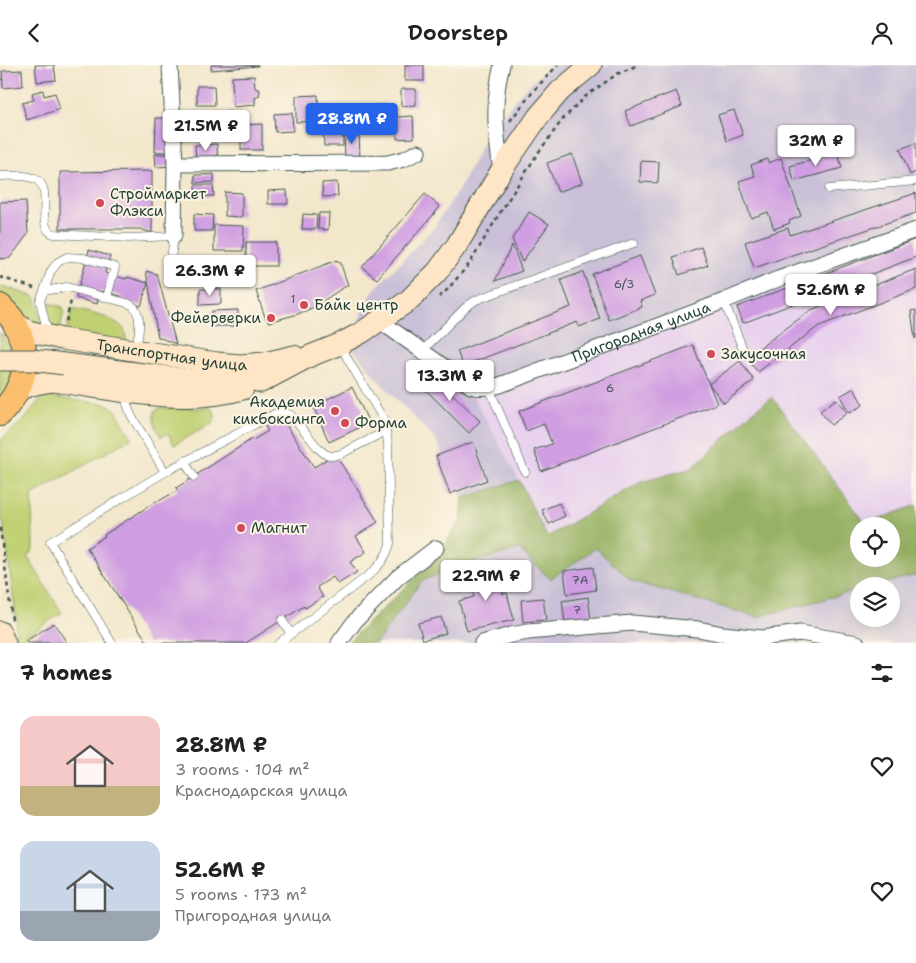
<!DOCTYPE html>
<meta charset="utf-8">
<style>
body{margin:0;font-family:"Shantell Sans",sans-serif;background:#f6f6f6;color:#222;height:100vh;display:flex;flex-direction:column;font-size:19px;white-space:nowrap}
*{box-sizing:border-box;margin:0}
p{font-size:16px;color:#767676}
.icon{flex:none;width:28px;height:28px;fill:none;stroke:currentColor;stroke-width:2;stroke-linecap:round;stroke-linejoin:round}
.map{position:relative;height:578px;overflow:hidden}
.drawer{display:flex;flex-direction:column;background:#fff;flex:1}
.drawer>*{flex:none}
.fabs{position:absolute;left:850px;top:452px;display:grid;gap:10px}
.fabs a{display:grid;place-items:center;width:50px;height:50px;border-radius:50%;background:#fff;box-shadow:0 5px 20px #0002;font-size:25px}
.price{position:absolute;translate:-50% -42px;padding:0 11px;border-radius:5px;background:#fff;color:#222;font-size:16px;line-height:32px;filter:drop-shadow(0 1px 2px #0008)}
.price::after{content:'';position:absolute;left:50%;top:30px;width:15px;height:11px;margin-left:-8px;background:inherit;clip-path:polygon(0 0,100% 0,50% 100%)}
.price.on{background:#2563eb;color:#fff}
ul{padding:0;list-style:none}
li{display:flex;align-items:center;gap:15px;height:125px;padding:0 20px}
li span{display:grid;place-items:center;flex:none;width:140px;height:100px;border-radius:15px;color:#555}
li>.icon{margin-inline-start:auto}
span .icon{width:60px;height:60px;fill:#fffc;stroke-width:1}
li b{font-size:21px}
h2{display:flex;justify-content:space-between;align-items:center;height:60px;padding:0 20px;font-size:21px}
header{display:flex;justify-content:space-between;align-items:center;height:65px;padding:0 20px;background:#fff;font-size:22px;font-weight:600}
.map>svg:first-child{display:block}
.built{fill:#e8d2ee}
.industrial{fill:#c9bfd7}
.green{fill:#c0d073;stroke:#708654}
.forest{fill:#98b265;stroke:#5c784c;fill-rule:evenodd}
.building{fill:#cf9de1}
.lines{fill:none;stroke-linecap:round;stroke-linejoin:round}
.service-casing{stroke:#3f564b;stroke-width:9}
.minor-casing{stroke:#3f564b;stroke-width:17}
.secondary-casing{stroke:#3f564b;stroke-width:23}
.primary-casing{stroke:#3f564b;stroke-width:26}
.path{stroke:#3f564b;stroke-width:2.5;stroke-dasharray:4 4;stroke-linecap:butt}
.service{stroke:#fff;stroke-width:8}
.minor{stroke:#fff;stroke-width:15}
.secondary{stroke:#fde5c5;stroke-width:21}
.primary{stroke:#fbbe6e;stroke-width:24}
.secondary-bridge-casing{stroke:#3f564b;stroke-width:23;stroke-linecap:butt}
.secondary-bridge{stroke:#fde5c5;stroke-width:21}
.poi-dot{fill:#d1495b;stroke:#fcf5e5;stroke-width:2}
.labels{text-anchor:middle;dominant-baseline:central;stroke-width:4;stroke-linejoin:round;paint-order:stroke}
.number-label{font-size:12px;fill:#4b555f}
.poi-label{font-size:15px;fill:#1f3d34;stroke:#fcf5e5;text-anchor:start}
.street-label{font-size:15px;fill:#1f3d34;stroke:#fcf5e5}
</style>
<header><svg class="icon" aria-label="back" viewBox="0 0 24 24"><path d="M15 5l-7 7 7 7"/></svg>Doorstep<svg class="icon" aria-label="person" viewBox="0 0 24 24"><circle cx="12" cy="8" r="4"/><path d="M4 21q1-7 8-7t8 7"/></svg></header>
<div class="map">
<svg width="916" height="578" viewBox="0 0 916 578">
<rect width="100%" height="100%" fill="#fcf5e5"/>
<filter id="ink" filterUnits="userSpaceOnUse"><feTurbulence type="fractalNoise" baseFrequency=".02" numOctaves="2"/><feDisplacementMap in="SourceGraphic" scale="10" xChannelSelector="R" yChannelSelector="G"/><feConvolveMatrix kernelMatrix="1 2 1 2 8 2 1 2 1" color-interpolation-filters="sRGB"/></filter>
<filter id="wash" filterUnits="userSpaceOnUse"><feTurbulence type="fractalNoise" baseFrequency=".0096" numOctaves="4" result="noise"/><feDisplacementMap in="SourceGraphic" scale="20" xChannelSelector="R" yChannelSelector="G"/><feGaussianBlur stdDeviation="1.12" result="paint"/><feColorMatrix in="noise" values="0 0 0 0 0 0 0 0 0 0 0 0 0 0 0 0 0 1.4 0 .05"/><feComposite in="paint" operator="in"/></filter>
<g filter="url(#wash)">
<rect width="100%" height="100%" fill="#f3e7cb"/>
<!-- built -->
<path class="built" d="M916,153V440L866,459L772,332L749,350L692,403L641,417L547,473L519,415L472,329Z"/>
<!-- industrial -->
<g class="industrial">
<path d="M550,0H916V153L472,329L519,415L463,433L435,374L379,316L348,278L373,226L433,164L459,124L485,74L521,27Z"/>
<path d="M596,483L631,516L757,552L859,525V554H891V521H872L916,510V578H376L421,516L454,503L519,484L550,514Z"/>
</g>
<!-- green -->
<g class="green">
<path d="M0,220L35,232L44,263L33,262L0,234Z"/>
<path d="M49,238L63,242L64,247L60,263L55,264C48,254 46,250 49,238Z"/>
<path d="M72,244C85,247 114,252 122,262C126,266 126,272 126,278L66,268Z"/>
<path d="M0,267C18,294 16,308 0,335Z"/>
<path d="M45,332H51L107,339L115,344L132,373L32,430L33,484L32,487L27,491L62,548L18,576L15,561L17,558L0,435V376C8,369 16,362 24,355C32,347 35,337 45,332Z"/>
<path d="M160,343H210L214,346L215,352L211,359L174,380L168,368L161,372C156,363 152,356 155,346Z"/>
</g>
<!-- forest -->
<path class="forest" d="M772,332L866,459L916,440V510L872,521H859V525L757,552L631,516L596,483L550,514L519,484L454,503L422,516L376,578H347L432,497L461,455L463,433L519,415L547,472L641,417L692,403L749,350ZM859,461H891V494H859Z"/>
<g id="blocks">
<!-- building -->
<g class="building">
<path d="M35,0H54L56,15L37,17Z"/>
<path d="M211,0H258V1L211,5Z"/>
<rect x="405" y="0" width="19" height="16"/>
<path d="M22,5L23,21L3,23L2,6Z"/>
<path d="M254,11L255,23L258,24L260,26L259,31L255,33V40L233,42L232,12Z"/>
<path d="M197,21H214L215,40H197Z"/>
<path d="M401,24H416V40L401,41Z"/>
<path d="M43,25L44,31L55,28L60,44L27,55L22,38L34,35L32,28Z"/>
<path d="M676,26L682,41L631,61L625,46Z"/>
<path d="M318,30L319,56L296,57V31Z"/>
<path d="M372,40H387L388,64L373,65Z"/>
<path d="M371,43L372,60L347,61L346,44Z"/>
<path d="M734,45L743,70L727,76L718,50Z"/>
<path d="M232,47L233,62L211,63L210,49Z"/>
<path d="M292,48L293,66L275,67L274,49Z"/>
<path d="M413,51L414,73L397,74L396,52Z"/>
<path d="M156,53H172V87H155Z"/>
<path d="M262,59V85H241V60Z"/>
<path d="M323,61H342L343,81H324Z"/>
<path d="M344,63H359L360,96L345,97Z"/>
<path d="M916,78V107L910,110L900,84Z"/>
<path d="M217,79L218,95L196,96L195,80Z"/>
<path d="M838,88L842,103L794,116L790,101Z"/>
<path d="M155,89H173V101L156,102Z"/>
<path d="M572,89L582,118L558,127L547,98Z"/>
<path d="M781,93L801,151L789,156L790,158L774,164L768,147L751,153L739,116L755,111L751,100L767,94L769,98Z"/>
<path d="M641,96L659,97L658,118L640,117Z"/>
<path d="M152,106V168L140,164H60V107Z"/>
<path d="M214,109V117L195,118V110Z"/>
<path d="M337,117L338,131L323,132L322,118Z"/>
<path d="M195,120H213L214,131H195Z"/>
<path d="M287,125L288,139H268V126Z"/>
<path d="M225,127L242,128V152L225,151Z"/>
<path d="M916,128V148L754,203L745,177L788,163L790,170Z"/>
<path d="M425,129L440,142L377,214L362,202Z"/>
<path d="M26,136L28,169L10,193L0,194V137Z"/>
<path d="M529,147L549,159L522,197L512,174Z"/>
<path d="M319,148H329L328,165L318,164Z"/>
<path d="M194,149L213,150L212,166H194Z"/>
<path d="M303,149L317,150L316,164H302Z"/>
<path d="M214,160L244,161L243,186H214Z"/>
<path d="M916,174V192L743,258L737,242Z"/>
<rect x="246" y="177" width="30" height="24"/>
<path d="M512,180L522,206L495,216Z"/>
<path d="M701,182L708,200L679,210L673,192Z"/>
<path d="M89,185L110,191L105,208L126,214L127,212L148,218L141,241L120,234L121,231L100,226L97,239L76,233Z"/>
<path d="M640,191L655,230L640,236L642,242L609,255L592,209Z"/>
<path d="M337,195L338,197H340L348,220L341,224L314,242L298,249L269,257L265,252L256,226Z"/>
<path d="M212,203H228L229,221L212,222Z"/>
<path d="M916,204V224L819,261L758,307L746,293L811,245Z"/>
<path d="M146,206L157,209L176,279L158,272Z"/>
<path d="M583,207L600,254L579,262L577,257L463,301L457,286L571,242L561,215Z"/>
<path d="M200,224H221V239L200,240Z"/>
<path d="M238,245V261H212V246Z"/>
<path d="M916,245V273L915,274L911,246Z"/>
<path d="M693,280L717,339L541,406L534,385L552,379L544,359L526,366L519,346Z"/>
<path d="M740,296L754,315L724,338L709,319Z"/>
<path d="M430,307L480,356L469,368L419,318Z"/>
<path d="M352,322L369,358L329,377L313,341Z"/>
<path d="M854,323L863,340L849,348L840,331Z"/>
<path d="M836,334L847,348L831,360L820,346Z"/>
<path d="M281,352L314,402L335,389L378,457L356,471L366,487L350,497L357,507L338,519L333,512L317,522L323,532L305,543L304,541L246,578H148L87,483L105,471L104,470L158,435L159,436L178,425L176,423L252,374L253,375L268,366L265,362Z"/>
<path d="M473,377L487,415L450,429L436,391Z"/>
<path d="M559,438L565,451L549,459L542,445Z"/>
<path d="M593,502L596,525L567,529L564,506Z"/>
<path d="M497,504L503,529L507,528L514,555L467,566L459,536L474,532L469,510Z"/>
<path d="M588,532L591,555L565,558L562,536Z"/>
<path d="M543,533L546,555L523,557L521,535Z"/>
<path d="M441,552L446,568L423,575L418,558Z"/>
<path d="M54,558L67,578H27L26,576Z"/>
</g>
</g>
</g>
<g filter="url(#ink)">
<use href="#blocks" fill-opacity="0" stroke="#3f564b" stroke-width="1"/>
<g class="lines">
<defs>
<g id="service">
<path d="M0,111C11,111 25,109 35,114C53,122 38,152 48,165C48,166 53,169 54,169L129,173L174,171L171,194"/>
<path d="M829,124L916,116"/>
<path d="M44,226L51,206L58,197L67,192L84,193L115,202L107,232"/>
<path d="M724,236L742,282"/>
<path d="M48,269L40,236L44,226L67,222L127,238C128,238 133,241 134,242C143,253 138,272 136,284"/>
<path d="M422,286L466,242L476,235L634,178"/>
<path d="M489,323L525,407"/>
<path d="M126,329L127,339L131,350L165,407"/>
<path d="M184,396L194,412"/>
<path d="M282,555L291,569"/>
<path d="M112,578L50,477L165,407L278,347H285L293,352L318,383L325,389L332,391L341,389L386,366"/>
<path d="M279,578L369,510C380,500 386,493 390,479L388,379L385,357L347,293L341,280"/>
</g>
<g id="minor">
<path d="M170,0L175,99L174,171"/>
<path d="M175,99L388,98L404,94L418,87"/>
<path d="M501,106C496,69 492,37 502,0"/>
<path id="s1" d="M380,256L471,321C482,324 490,323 500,320L724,236L778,214L916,165"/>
<path d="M339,578L355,556L398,512L436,483"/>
<path d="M482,578L511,570L528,567L632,558L698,564L723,569L762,573L800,568L857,578"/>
</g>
<g id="secondary">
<path id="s2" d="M15,258L28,266L62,274L217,298L240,300L265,298L294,291"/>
<path d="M64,299L191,315H223L245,312L261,317L310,291L340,279L361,268L408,236L437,207L457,180L501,106L538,52L560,26L591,0"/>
<path d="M18,325C30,320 40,317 54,316C113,325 185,341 243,324"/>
<path d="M0,567L5,578"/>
</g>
<path id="primary" d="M0,241C5,246 12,252 15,259C33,292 25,323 0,349"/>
</defs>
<!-- service casing -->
<use href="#service" class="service-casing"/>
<!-- minor casing -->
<use href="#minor" class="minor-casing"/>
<!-- secondary casing -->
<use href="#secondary" class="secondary-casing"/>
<!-- primary casing -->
<use href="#primary" class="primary-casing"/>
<!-- path -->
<g class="path">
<path d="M510,56L535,24L558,0"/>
<path d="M0,212L34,223"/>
<path d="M439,232L447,225L470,198L498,151L538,88L563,54L586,31L617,9L638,0"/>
<path d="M66,256L71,236L70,235"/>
<path d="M0,463L12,555"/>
</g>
<!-- service -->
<use href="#service" class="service"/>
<!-- minor -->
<use href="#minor" class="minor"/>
<!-- secondary -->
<use href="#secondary" class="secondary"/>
<!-- primary -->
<use href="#primary" class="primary"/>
<defs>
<path id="secondary-bridge" d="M0,295H32L64,299"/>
</defs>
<!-- secondary-bridge casing -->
<use href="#secondary-bridge" class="secondary-bridge-casing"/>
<!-- secondary-bridge -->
<use href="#secondary-bridge" class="secondary-bridge"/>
</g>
</g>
<!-- markers -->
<g class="poi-dot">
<circle cx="100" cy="138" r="5"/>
<circle cx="304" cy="240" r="5"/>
<circle cx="271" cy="253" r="5"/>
<circle cx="711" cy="289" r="5"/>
<circle cx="335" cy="346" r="5"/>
<circle cx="345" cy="358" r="5"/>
<circle cx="241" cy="463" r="5"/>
</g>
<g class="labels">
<!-- number labels -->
<g class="number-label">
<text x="624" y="219">6/3</text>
<text x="293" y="234">1</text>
<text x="610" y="323">6</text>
<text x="580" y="515">7А</text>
<text x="577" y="545">7</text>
</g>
<!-- poi labels -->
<g class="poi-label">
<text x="110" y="129">Строймаркет<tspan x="110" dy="17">Флэкси</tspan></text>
<text x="314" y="240">Байк центр</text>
<text x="261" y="253" text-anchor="end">Фейерверки</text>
<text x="721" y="289">Закусочная</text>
<text x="325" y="337" text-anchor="end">Академия<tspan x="325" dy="17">кикбоксинга</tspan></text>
<text x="355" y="358">Форма</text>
<text x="251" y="463">Магнит</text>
</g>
<!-- street labels -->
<g class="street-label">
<text stroke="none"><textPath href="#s1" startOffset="292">Пригородная улица</textPath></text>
<text stroke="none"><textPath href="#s2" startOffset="161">Транспортная улица</textPath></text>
</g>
</g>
</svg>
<div class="fabs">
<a><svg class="icon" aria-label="locate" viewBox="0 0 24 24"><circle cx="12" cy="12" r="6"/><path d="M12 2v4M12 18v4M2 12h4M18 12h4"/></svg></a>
<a><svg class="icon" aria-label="layers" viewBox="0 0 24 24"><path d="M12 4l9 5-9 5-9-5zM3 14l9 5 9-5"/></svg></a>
</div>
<b class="price on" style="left:352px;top:80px">28.8M ₽</b>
<b class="price" style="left:206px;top:87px">21.5M ₽</b>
<b class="price" style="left:816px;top:102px">32M ₽</b>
<b class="price" style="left:210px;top:232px">26.3M ₽</b>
<b class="price" style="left:831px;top:251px">52.6M ₽</b>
<b class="price" style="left:450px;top:337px">13.3M ₽</b>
<b class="price" style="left:486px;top:537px">22.9M ₽</b>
</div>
<section class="drawer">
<h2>7 homes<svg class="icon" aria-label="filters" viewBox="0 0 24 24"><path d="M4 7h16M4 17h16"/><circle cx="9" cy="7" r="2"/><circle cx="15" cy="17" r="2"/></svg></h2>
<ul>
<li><span style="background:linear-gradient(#f6c9c9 70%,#c2b280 0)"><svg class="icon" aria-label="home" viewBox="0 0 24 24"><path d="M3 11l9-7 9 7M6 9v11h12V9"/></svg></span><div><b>28.8M ₽</b><p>3 rooms · 104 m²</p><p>Краснодарская улица</p></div><svg class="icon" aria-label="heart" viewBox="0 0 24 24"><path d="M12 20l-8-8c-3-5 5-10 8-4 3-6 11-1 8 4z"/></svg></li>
<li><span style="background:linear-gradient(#c9d6e8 70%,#9aa5b1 0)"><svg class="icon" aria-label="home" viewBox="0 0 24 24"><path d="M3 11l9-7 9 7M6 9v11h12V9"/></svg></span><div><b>52.6M ₽</b><p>5 rooms · 173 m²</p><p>Пригородная улица</p></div><svg class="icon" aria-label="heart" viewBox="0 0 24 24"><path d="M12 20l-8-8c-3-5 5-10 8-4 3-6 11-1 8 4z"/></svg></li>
</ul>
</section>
